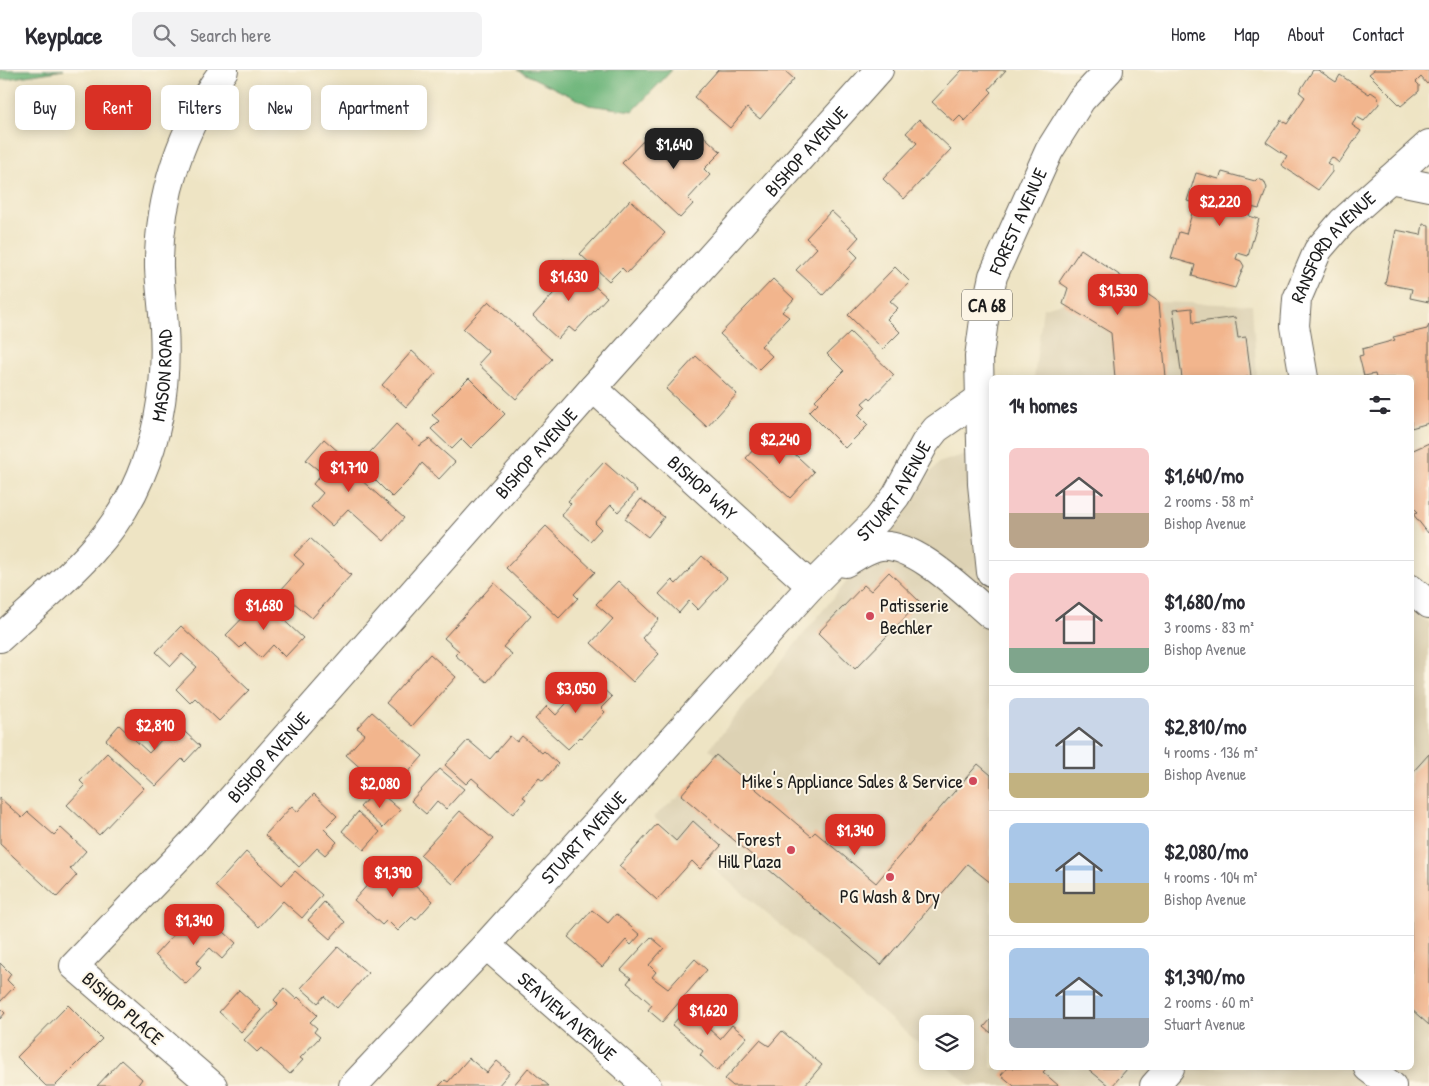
<!DOCTYPE html>
<meta charset="utf-8">
<style>
body{margin:0;font-family:"Patrick Hand",sans-serif;background:#f2f2f3;color:#2b2b33;height:100vh;display:flex;flex-direction:column;font-size:19px;white-space:nowrap}
*{box-sizing:border-box;margin:0}
p{font-size:16px;color:#7c7c81}
.icon{flex:none;width:28px;height:28px;fill:none;stroke:currentColor;stroke-width:2;stroke-linecap:round;stroke-linejoin:round}
.map{position:relative;flex:1;overflow:hidden}
.panel{position:absolute;left:989px;top:305px;width:425px;height:695px;display:flex;flex-direction:column;background:#fff;border-radius:8px;box-shadow:0 2px 12px #0003}
.panel>*{flex:none}
.guide{position:absolute;left:15px;top:15px;width:475px;height:45px;display:flex;gap:10px}
.fabs{position:absolute;left:919px;top:945px;display:grid;gap:10px}
.fabs a{display:grid;place-items:center;width:55px;height:55px;border-radius:8px;background:#fff;box-shadow:0 2px 12px #0003;font-size:25px}
.price{position:absolute;translate:-50% -42px;padding:0 11px;border-radius:10px;background:#d93025;color:#fff;font-size:16px;line-height:32px;filter:drop-shadow(0 1px 2px #0008)}
.price::after{content:'';position:absolute;left:50%;top:30px;width:15px;height:11px;margin-left:-8px;background:inherit;clip-path:polygon(0 0,100% 0,50% 100%)}
.price.active{background:#222;color:#fff}
ul{padding:0;list-style:none}
li{display:flex;align-items:center;gap:15px;height:125px;padding:0 20px}
li+li{border-top:1px solid #e1e1e2}
li span{display:grid;place-items:center;flex:none;width:140px;height:100px;border-radius:8px;color:#555}
li>.icon{margin-inline-start:auto}
span .icon{width:60px;height:60px;fill:#fffc;stroke-width:1}
li b{font-size:21px}
h2{display:flex;justify-content:space-between;align-items:center;height:60px;padding:0 20px;font-size:21px}
.chip{padding:0 18px;border-radius:8px;background:#fff;box-shadow:0 2px 12px #0003;font-size:18px;line-height:45px}
.chip.active{background:#d93025;color:#fff}
header{display:flex;align-items:center;gap:30px;box-sizing:border-box;height:70px;padding:0 25px;background:#fff;border-bottom:1px solid #e1e1e2}
header strong{font-size:24px}
nav{display:flex;gap:28px;margin-inline-start:auto;font-size:18px}
.search{width:350px;height:45px;background:#f2f2f3;display:flex;align-items:center;gap:12px;box-sizing:border-box;padding:0 18px;border-radius:8px;color:#7c7c81;font-size:19px}
.map>svg:first-child{display:block}
.built{fill:#ddd2b4}
.forest{fill:#6eb67c;stroke:#45694c}
.building{fill:#f2b58d}
.lines{fill:none;stroke-linecap:round;stroke-linejoin:round}
.minor-casing{stroke:#666257;stroke-width:30}
.major-casing{stroke:#666257;stroke-width:30}
.minor{stroke:#fff;stroke-width:28}
.major{stroke:#fff;stroke-width:28}
.poi-dot{fill:#d1495b;stroke:#fcf5e5;stroke-width:2}
.labels{text-anchor:middle;dominant-baseline:central;stroke-width:4;stroke-linejoin:round;paint-order:stroke}
.shield{fill:#fcf5e5;stroke:#5f5d58;stroke-width:1}
.shield-label{font-size:18px;font-weight:bold;fill:#1c1c1c}
.street-label{font-size:19px;fill:#1c1c1c;stroke:#fcf5e5}
.poi-label{font-size:19px;fill:#1c1c1c;stroke:#fcf5e5;text-anchor:end}
</style>
<header>
<strong>Keyplace</strong>
<div class="search"><svg class="icon" aria-label="search" viewBox="0 0 24 24"><circle cx="10" cy="10" r="6"/><path d="M15 15l6 6"/></svg>Search here</div>
<nav><a>Home</a><a>Map</a><a>About</a><a>Contact</a></nav>
</header>
<div class="map">
<svg width="1429" height="1016" viewBox="0 0 1429 1016">
<rect width="100%" height="100%" fill="#fcf5e5"/>
<filter id="ink" filterUnits="userSpaceOnUse"><feTurbulence type="fractalNoise" baseFrequency=".02" numOctaves="2"/><feDisplacementMap in="SourceGraphic" scale="10" xChannelSelector="R" yChannelSelector="G"/><feConvolveMatrix kernelMatrix="1 2 1 2 8 2 1 2 1" color-interpolation-filters="sRGB"/></filter>
<filter id="wash" filterUnits="userSpaceOnUse"><feTurbulence type="fractalNoise" baseFrequency=".0096" numOctaves="4" result="noise"/><feDisplacementMap in="SourceGraphic" scale="20" xChannelSelector="R" yChannelSelector="G"/><feGaussianBlur stdDeviation="1.12" result="paint"/><feColorMatrix in="noise" values="0 0 0 0 0 0 0 0 0 0 0 0 0 0 0 0 0 1.4 0 .05"/><feComposite in="paint" operator="in"/></filter>
<g filter="url(#wash)">
<rect width="100%" height="100%" fill="#eee4c4"/>
<!-- built -->
<g class="built">
<path d="M1081,179L1159,232L1252,235L1257,307L1034,308L1043,238L1063,233Z"/>
<path d="M991,376V998H1411V541L1429,553V1016H970L941,991H965V954H928L927,980L653,747L681,725L716,685L709,679L857,499L938,393Z"/>
</g>
<!-- forest -->
<g class="forest">
<path d="M0,0H64L0,10Z"/>
<path d="M517,0H672L633,41L589,35Z"/>
</g>
<g id="blocks">
<!-- building -->
<g class="building">
<path d="M718,0H784L794,9L760,49L747,38L730,58L694,27Z"/>
<path d="M962,0H1006L989,19L992,22L965,51L960,46L954,52L932,32Z"/>
<path d="M1313,0H1318L1336,12L1340,5L1369,24L1371,22L1378,27L1379,34L1364,51L1357,47L1352,55L1361,61L1339,93L1332,87L1327,93L1332,96V102L1318,120L1281,95L1287,86L1266,72L1281,50L1287,54L1305,27L1299,22Z"/>
<path d="M1374,0H1429V12L1427,14L1421,7L1416,12L1419,15V21L1401,36L1369,4Z"/>
<path d="M919,49L951,79L904,129L883,109L917,73L906,63Z"/>
<path d="M697,60L721,82L704,99L710,105L688,129L693,134L680,148L622,93L646,68L668,90Z"/>
<path d="M1222,102L1255,111L1257,109L1264,111L1267,118L1259,139L1251,137L1249,146L1259,149L1248,186L1238,183L1236,189L1241,191L1244,196L1235,218L1192,206L1195,195L1171,188L1179,162L1186,164L1195,133L1187,131L1196,103L1219,109Z"/>
<path d="M630,130L665,163L627,203L622,198L609,211L580,184Z"/>
<path d="M831,141L859,167L849,178L858,187L823,225L796,200L817,178L806,168Z"/>
<path d="M1423,154L1429,155V232L1410,228L1412,219L1385,214L1396,160L1421,165Z"/>
<path d="M1081,179L1159,232L1166,308H1115L1111,263L1063,234L1068,218L1059,212Z"/>
<path d="M564,189L607,227L575,262L569,257L558,269L533,246L562,214L551,204Z"/>
<path d="M895,197L910,212L890,231L898,238L887,249L900,262L883,279L848,245Z"/>
<path d="M773,209L794,229L782,242L789,247L761,276L772,286L758,300L720,264Z"/>
<path d="M489,231L552,289L516,329L478,294L489,282L463,259Z"/>
<path d="M1192,238L1193,253L1235,247L1238,268L1246,267L1251,306L1243,308H1182L1173,240Z"/>
<path d="M1429,255V353L1411,358V308H1376L1375,304L1364,306L1359,286L1363,285L1362,279L1395,270L1393,267L1427,259Z"/>
<path d="M850,262L894,305L871,329L869,327L862,333L866,337L858,345L868,355L845,378L809,342L818,333L815,330L844,301L827,284Z"/>
<path d="M412,281L436,303L406,337L382,315Z"/>
<path d="M696,286L737,324L707,357L666,319Z"/>
<path d="M469,308L505,344L471,378L462,369L452,379L431,359L439,351L432,345Z"/>
<path d="M396,354L419,376L429,369L455,392L439,409L422,393L412,407L392,427L359,394Z"/>
<path d="M770,361L814,402L790,428L746,388Z"/>
<path d="M324,369L364,404L360,409L404,448L384,471L348,439L332,456L311,437L323,423L313,414L322,403L306,390Z"/>
<path d="M1429,373V462L1428,463L1413,444L1418,442L1411,435V381Z"/>
<path d="M604,392L637,421L618,442L611,435L595,453L601,459L590,471L561,445L571,434L568,431Z"/>
<path d="M641,429L664,447L648,467L625,449Z"/>
<path d="M546,456L595,502L574,524L578,528L559,548L506,498Z"/>
<path d="M310,468L351,505L312,548L280,521L304,494L294,485Z"/>
<path d="M702,486L727,508L698,540L689,531L679,543L659,524L672,510L676,514Z"/>
<path d="M889,502L920,532L855,599L818,563L864,515L871,521Z"/>
<path d="M618,511L659,549L642,568L659,584L633,612L591,573L613,549L596,534Z"/>
<path d="M494,513L531,545L503,577L512,584L487,612L455,585L459,581L444,568Z"/>
<path d="M261,529L303,568L285,587L273,575L261,588L245,573L240,578L226,565Z"/>
<path d="M181,556L249,620L219,651L195,628L190,633L176,619L197,597L182,584L171,596L156,582Z"/>
<path d="M430,584L456,607L412,656L386,633Z"/>
<path d="M590,607L612,627L601,638L605,642L581,668L580,667L568,679L535,649L547,636L556,645Z"/>
<path d="M372,642L423,686L405,706L398,700L391,708L388,706L385,709L381,708L376,712L346,685L365,664L357,658Z"/>
<path d="M172,650L200,676L185,692L182,689L156,716L106,670L119,655L149,683L165,666L161,662Z"/>
<path d="M510,666L517,672L522,666L542,683L544,681L558,694L543,711L539,708L523,727L526,729L513,744L472,708L466,714L445,695L468,670L490,689Z"/>
<path d="M107,683L144,718L99,765L67,735L85,716L80,711Z"/>
<path d="M1429,684V955L1411,939V704Z"/>
<path d="M716,685L811,766L815,762L876,813L978,694L991,705V813L967,794L881,895L681,725Z"/>
<path d="M440,699L464,719L446,739L437,731L426,744L411,731Z"/>
<path d="M376,719L400,740L383,758L360,737Z"/>
<path d="M314,724L337,746L324,759L337,772L325,785L317,778L299,797L265,765L292,736L297,742Z"/>
<path d="M0,728L22,748L28,742L54,765L61,758L86,781L70,799L77,805L57,827L0,774Z"/>
<path d="M460,741L493,769L453,814L420,785Z"/>
<path d="M358,742L380,762L364,780L342,761Z"/>
<path d="M693,751L721,776L700,799L692,791L657,830L619,796L657,754L676,771Z"/>
<path d="M246,782L282,815L295,801L322,825L302,848L283,831L259,857L215,816Z"/>
<path d="M389,791L433,831L416,850L412,847L398,861L387,850L382,855L354,830Z"/>
<path d="M324,832L345,852L330,869L308,850Z"/>
<path d="M198,838L236,873L222,889L210,878L196,893L201,898L186,914L155,885Z"/>
<path d="M592,840L608,853L616,844L640,865L631,875L626,870L602,897L568,867Z"/>
<path d="M651,867L664,878L649,895L656,902L652,907L668,919L695,889L707,900L662,952L648,940L652,935L627,913L631,908L621,900Z"/>
<path d="M338,877L368,903L337,938L324,926L318,933L301,918Z"/>
<path d="M0,893L11,904L7,910L14,917L0,932Z"/>
<path d="M284,918L296,929L298,927L317,945L310,952L317,958L314,962L320,967L300,988L303,990L290,1004L261,978L257,982L244,970L278,934L274,930Z"/>
<path d="M239,920L261,940L241,962L219,942Z"/>
<path d="M694,930L707,942L704,945L713,953L708,958L720,969L732,955L747,967L717,1001L700,985L703,981L672,955Z"/>
<path d="M68,935L102,969L55,1016H46L17,987Z"/>
<path d="M0,938L5,943L0,949Z"/>
<path d="M991,949V963L984,957Z"/>
<path d="M782,961L822,995L804,1016H733L725,1009L760,970L769,976Z"/>
<path d="M469,988L487,1003L497,991L510,1002L498,1016H439L445,1010L448,1012Z"/>
<path d="M121,990L142,1009L137,1016H97Z"/>
<path d="M528,998L549,1016H513Z"/>
<path d="M1007,998H1047L1043,1002L1059,1016H1014L1001,1005Z"/>
<path d="M1087,998H1128L1112,1016H1109Z"/>
</g>
</g>
</g>
<g filter="url(#ink)">
<use href="#blocks" fill-opacity="0" stroke="#666257" stroke-width="1"/>
<g class="lines">
<defs>
<g id="minor">
<path d="M1390,109L1429,117"/>
<path id="s1" d="M1304,308L1295,256L1297,229L1318,180L1342,152L1429,74"/>
<path id="s2" d="M593,318L811,516"/>
<path d="M845,493C855,487 865,480 876,477C910,467 966,524 991,545"/>
<path d="M1411,519L1429,534"/>
<path id="s3" d="M0,568C54,518 111,477 140,407C160,360 167,308 164,258C163,238 160,218 159,198C158,128 182,56 224,0"/>
<path id="s4" d="M486,875L647,1016"/>
<path id="s5" d="M213,1016L74,896L196,769L593,318L879,0"/>
<path id="s6" d="M353,1016L486,875L811,516L878,449L896,426L925,373L936,359L979,329"/>
<path d="M1154,1016L1170,998"/>
</g>
<g id="major">
<path id="s7" d="M991,502L982,414L979,287L985,243L993,206L1049,81L1081,30L1109,0"/>
<path d="M1368,998L1392,1016"/>
</g>
</defs>
<!-- minor casing -->
<use href="#minor" class="minor-casing"/>
<!-- major casing -->
<use href="#major" class="major-casing"/>
<!-- minor -->
<use href="#minor" class="minor"/>
<!-- major -->
<use href="#major" class="major"/>
</g>
</g>
<!-- markers -->
<g class="poi-dot">
<circle cx="870" cy="546" r="5"/>
<circle cx="973" cy="711" r="5"/>
<circle cx="791" cy="780" r="5"/>
<circle cx="890" cy="807" r="5"/>
</g>
<g class="labels">
<!-- shield labels -->
<rect class="shield" x="962" y="219.5" width="50" height="31" rx="4"/>
<g class="shield-label">
<text x="987" y="235">CA 68</text>
</g>
<!-- street labels -->
<g class="street-label">
<text stroke="none"><textPath href="#s5" startOffset="1279">BISHOP AVENUE</textPath></text>
<text stroke="none"><textPath href="#s7" startOffset="358">FOREST AVENUE</textPath></text>
<text stroke="none"><textPath href="#s1" startOffset="144">RANSFORD AVENUE</textPath></text>
<text stroke="none"><textPath href="#s3" startOffset="320">MASON ROAD</textPath></text>
<text stroke="none"><textPath href="#s5" startOffset="874">BISHOP AVENUE</textPath></text>
<text stroke="none"><textPath href="#s2" startOffset="148">BISHOP WAY</textPath></text>
<text stroke="none"><textPath href="#s6" startOffset="805">STUART AVENUE</textPath></text>
<text stroke="none"><textPath href="#s5" startOffset="469">BISHOP AVENUE</textPath></text>
<text stroke="none"><textPath href="#s6" startOffset="339">STUART AVENUE</textPath></text>
<text transform="translate(123 938) rotate(41)">BISHOP PLACE</text>
<text stroke="none"><textPath href="#s4" startOffset="108">SEAVIEW AVENUE</textPath></text>
</g>
<!-- poi labels -->
<g class="poi-label">
<text x="880" y="535" text-anchor="start">Patisserie<tspan x="880" dy="22">Bechler</tspan></text>
<text x="963" y="711">Mike's Appliance Sales &amp; Service</text>
<text x="781" y="769">Forest<tspan x="781" dy="22">Hill Plaza</tspan></text>
<text x="890" y="826" text-anchor="middle">PG Wash &amp; Dry</text>
</g>
</g>
</svg>
<div class="fabs">
<a><svg class="icon" aria-label="layers" viewBox="0 0 24 24"><path d="M12 4l9 5-9 5-9-5zM3 14l9 5 9-5"/></svg></a>
</div>
<b class="price active" style="left:674px;top:100px">$1,640</b>
<b class="price" style="left:1220px;top:157px">$2,220</b>
<b class="price" style="left:569px;top:232px">$1,630</b>
<b class="price" style="left:1118px;top:246px">$1,530</b>
<b class="price" style="left:780px;top:395px">$2,240</b>
<b class="price" style="left:349px;top:423px">$1,710</b>
<b class="price" style="left:264px;top:561px">$1,680</b>
<b class="price" style="left:576px;top:644px">$3,050</b>
<b class="price" style="left:155px;top:681px">$2,810</b>
<b class="price" style="left:380px;top:739px">$2,080</b>
<b class="price" style="left:855px;top:786px">$1,340</b>
<b class="price" style="left:393px;top:828px">$1,390</b>
<b class="price" style="left:194px;top:876px">$1,340</b>
<b class="price" style="left:708px;top:966px">$1,620</b>
<div class="guide">
<a class="chip">Buy</a>
<a class="chip active">Rent</a>
<a class="chip">Filters</a>
<a class="chip">New</a>
<a class="chip">Apartment</a>
</div>
<section class="panel">
<h2>14 homes<svg class="icon" aria-label="filters" viewBox="0 0 24 24"><path d="M4 7h16M4 17h16"/><circle cx="9" cy="7" r="2"/><circle cx="15" cy="17" r="2"/></svg></h2>
<ul>
<li><span style="background:linear-gradient(#f6c9c9 65%,#b9a48a 0)"><svg class="icon" aria-label="home" viewBox="0 0 24 24"><path d="M3 11l9-7 9 7M6 9v11h12V9"/></svg></span><div><b>$1,640/mo</b><p>2 rooms · 58 m²</p><p>Bishop Avenue</p></div></li>
<li><span style="background:linear-gradient(#f6c9c9 75%,#7fa58c 0)"><svg class="icon" aria-label="home" viewBox="0 0 24 24"><path d="M3 11l9-7 9 7M6 9v11h12V9"/></svg></span><div><b>$1,680/mo</b><p>3 rooms · 83 m²</p><p>Bishop Avenue</p></div></li>
<li><span style="background:linear-gradient(#c9d6e8 75%,#c2b280 0)"><svg class="icon" aria-label="home" viewBox="0 0 24 24"><path d="M3 11l9-7 9 7M6 9v11h12V9"/></svg></span><div><b>$2,810/mo</b><p>4 rooms · 136 m²</p><p>Bishop Avenue</p></div></li>
<li><span style="background:linear-gradient(#a9c7e8 60%,#c2b280 0)"><svg class="icon" aria-label="home" viewBox="0 0 24 24"><path d="M3 11l9-7 9 7M6 9v11h12V9"/></svg></span><div><b>$2,080/mo</b><p>4 rooms · 104 m²</p><p>Bishop Avenue</p></div></li>
<li><span style="background:linear-gradient(#a9c7e8 70%,#9aa5b1 0)"><svg class="icon" aria-label="home" viewBox="0 0 24 24"><path d="M3 11l9-7 9 7M6 9v11h12V9"/></svg></span><div><b>$1,390/mo</b><p>2 rooms · 60 m²</p><p>Stuart Avenue</p></div></li>
</ul>
</section>
</div>
